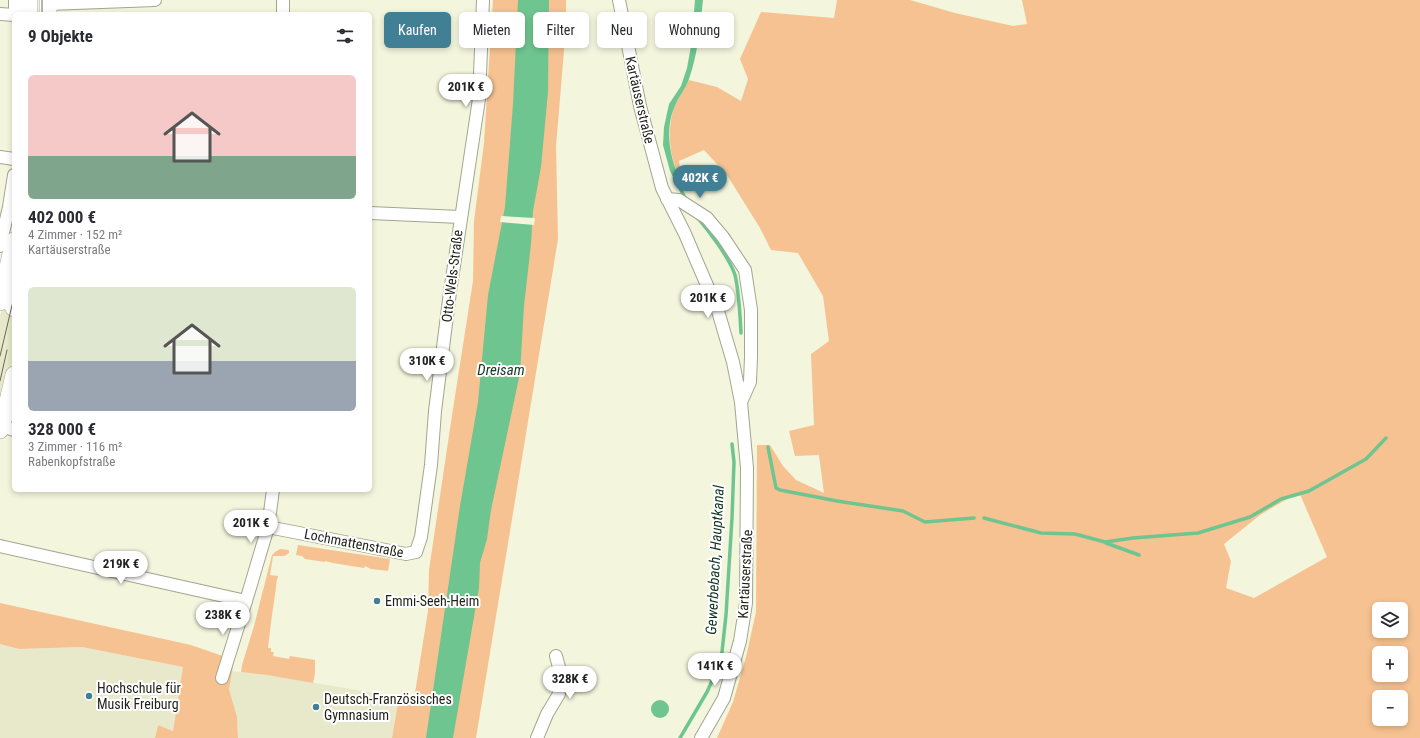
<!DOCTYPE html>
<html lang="de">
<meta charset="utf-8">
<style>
body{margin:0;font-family:"Roboto Condensed",sans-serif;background:#f2f2f3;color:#2b2b33;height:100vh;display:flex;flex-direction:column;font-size:15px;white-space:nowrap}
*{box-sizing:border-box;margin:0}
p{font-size:13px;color:#7c7c81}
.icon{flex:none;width:22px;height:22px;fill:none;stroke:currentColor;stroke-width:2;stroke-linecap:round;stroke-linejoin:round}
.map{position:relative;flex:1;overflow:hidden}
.side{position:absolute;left:12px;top:12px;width:360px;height:480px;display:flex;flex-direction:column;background:#fff;border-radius:6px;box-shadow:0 2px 6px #0003}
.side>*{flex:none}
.banner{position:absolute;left:384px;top:12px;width:380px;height:36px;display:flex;gap:8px}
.tools{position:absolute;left:1372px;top:602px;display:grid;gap:8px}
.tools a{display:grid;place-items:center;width:36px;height:36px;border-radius:6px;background:#fff;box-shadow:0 2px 6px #0003;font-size:20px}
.price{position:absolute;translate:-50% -34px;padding:0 9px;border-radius:14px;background:#fff;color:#222;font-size:13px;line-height:26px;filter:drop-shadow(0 1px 2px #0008)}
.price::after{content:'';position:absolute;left:50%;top:24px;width:12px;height:9px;margin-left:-6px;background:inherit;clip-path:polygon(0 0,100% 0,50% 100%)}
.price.active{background:#417f95;color:#fff}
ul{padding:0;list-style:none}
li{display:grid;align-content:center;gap:8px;height:212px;padding:0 16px}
li span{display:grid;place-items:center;height:124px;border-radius:6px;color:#555}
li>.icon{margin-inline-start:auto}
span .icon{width:72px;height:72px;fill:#fffc;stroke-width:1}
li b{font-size:17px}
h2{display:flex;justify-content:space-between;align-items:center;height:48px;padding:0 16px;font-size:17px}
.pill{padding:0 14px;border-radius:6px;background:#fff;box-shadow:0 2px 6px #0003;font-size:14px;line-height:36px}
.pill.active{background:#417f95;color:#fff}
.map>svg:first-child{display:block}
.built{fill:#e7e9ca}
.green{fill:#f6c291;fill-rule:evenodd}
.water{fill:#6fc590}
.pier{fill:#f3f5dd}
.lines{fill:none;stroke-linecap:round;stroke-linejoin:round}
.stream{stroke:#6fc590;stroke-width:3.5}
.minor-casing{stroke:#a3a58f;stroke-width:14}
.secondary-casing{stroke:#a3a58f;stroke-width:18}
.minor{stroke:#fff;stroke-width:12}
.secondary{stroke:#fff;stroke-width:17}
.tram{stroke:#68695b;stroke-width:1}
.poi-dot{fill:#417f95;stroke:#fff;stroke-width:1.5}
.labels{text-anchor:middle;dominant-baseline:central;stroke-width:4;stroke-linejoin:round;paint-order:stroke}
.street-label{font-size:14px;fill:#1f2017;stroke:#fff}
.poi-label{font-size:14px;fill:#1f2017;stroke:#fff;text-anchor:start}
.water-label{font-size:15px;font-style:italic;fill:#113621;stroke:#fff}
</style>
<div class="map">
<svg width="1420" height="738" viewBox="0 0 1420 738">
<rect width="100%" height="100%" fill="#f3f5dd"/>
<!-- built -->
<g class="built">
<path d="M14,267V353L0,414V316L8,294Z"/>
<path d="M0,644L19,649L82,647L183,667L173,731L158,725L155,738H0Z"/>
<path d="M231,671L267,675L399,697L392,738H238L237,717L229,689Z"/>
</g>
<!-- green -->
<g class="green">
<path d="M493,0H566V27L556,146L558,239L476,738H392L399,697L414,699L428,611L429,570L451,422L473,281L474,221L484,143Z"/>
<path d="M837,0H910L955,13L1013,26L1027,24L1022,0H1420V738H717L733,702L746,657L756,612L757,445H770L783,466L796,480L824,493L819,455L795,456L789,431L814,425L811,354L829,341L823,296L798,253L771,250L760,228L727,175L704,150L679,161L682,183C670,161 666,132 674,108C678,98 684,89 689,80L717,87L741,101L748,79L740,59L761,12L834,18ZM1299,492L1327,557L1254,598L1226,588L1231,561L1224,544L1260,515ZM1379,609H1401V631H1379ZM1379,653H1401V675H1379ZM1379,697H1401V719H1379Z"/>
<path d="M298,545L390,559L388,571L371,569L365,566L364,568L333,563L325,561V562L305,559L302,556L296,555Z"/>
<path d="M280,549L289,550V553L284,556H273L270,575L278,576C276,582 276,588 275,595C272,613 270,631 268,648H271V652H274L273,656L289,659L290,656L315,660V673L313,683L267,675L241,672L242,665L254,626L272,555L275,552Z"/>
<path d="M0,603L191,645L234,660L229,689L237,717L238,738H155L158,725L173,731L183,667L82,647L19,649L0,644Z"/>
</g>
<!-- water -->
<g class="water">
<path d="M518,0H549L548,92L541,167L533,211L531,244L524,306L520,373L491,510L487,539L480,563L479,588L453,738H426L460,506L478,402L488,295L505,207L513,104Z"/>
<path d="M695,0H703C700,27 698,53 689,79C686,88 679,96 675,106C664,129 670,161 682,183H676L670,171L663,145L664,127L669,104L681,86L687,68L691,46Z"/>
<circle cx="660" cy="709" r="9"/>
</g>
<!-- pier -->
<path class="pier" d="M501,216L535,218L534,225L500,222Z"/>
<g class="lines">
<!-- stream -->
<g class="stream">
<path d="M675,178L686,200"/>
<path d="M698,218C709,231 730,259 735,275C739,291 740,316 741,333"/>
<path d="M768,447L776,488L780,490L837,501L903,511L925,522L974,518"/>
<path d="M984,518L1041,533L1075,534L1105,542L1133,538L1198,533L1250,517L1281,499L1309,491L1366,459L1386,438"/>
<path d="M1106,543L1139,555"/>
<path d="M680,738L707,692L721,661L726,615L732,518L734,462L732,444"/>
</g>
<defs>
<g id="minor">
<path d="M15,0V14"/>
<path d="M283,0V14"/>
<path d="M619,0L640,106L662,188L685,234L718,311L733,362L741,402L747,468L746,603L740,641L724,698L701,738"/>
<path d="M48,4L155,0"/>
<path d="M0,14L14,15"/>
<path d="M0,157L14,159"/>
<path d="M667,199L679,200L707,218L723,237L745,270L751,310V357L750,382L741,402"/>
<path d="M370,213L460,217"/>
<path d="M0,246L9,207L14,175"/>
<path d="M2,426L14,430"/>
<path d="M268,527L406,554L416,552L421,537L431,465L435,411L450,292L479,99L483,0"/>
<path d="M0,546L246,601"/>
<path d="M222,678L246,601L268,527L273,490"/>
<path d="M537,738L547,714L559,694L560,671L556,656"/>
</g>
<g id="secondary">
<path d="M29,0V14"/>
<path d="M48,14V0"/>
<path d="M8,282C9,291 9,301 14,308"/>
<path d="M0,302L14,241"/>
<path d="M0,430L5,414L14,375"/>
</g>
</defs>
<!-- minor casing -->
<use href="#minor" class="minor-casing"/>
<!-- secondary casing -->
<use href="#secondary" class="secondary-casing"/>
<!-- minor -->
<use href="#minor" class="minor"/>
<!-- secondary -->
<use href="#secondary" class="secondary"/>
<!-- tram -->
<g class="tram">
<path d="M42,14V0"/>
<path d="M0,356L14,297"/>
<path d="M0,381L7,350"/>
</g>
</g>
<!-- markers -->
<g class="poi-dot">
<circle cx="377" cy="601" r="4"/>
<circle cx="89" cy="696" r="4"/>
<circle cx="316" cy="707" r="4"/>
</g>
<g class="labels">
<!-- street labels -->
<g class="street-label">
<text transform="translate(640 100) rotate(77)">Kartäuserstraße</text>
<text transform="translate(452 276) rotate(-83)">Otto-Wels-Straße</text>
<text transform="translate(354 543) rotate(11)">Lochmattenstraße</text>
<text transform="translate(745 574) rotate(-87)">Kartäuserstraße</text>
</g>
<!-- poi labels -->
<g class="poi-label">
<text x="385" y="601">Emmi-Seeh-Heim</text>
<text x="97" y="688">Hochschule für<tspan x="97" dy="16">Musik Freiburg</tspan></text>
<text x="324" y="699">Deutsch-Französisches<tspan x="324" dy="16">Gymnasium</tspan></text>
</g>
<!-- water labels -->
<g class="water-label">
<text x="501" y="370">Dreisam</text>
<text transform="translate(715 560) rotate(-87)">Gewerbebach, Hauptkanal</text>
</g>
</g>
</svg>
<div class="tools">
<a><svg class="icon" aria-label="layers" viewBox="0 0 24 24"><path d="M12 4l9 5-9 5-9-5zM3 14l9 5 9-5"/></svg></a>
<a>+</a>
<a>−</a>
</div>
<b class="price" style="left:466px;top:108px">201K €</b>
<b class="price active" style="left:700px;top:199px">402K €</b>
<b class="price" style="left:708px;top:319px">201K €</b>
<b class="price" style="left:427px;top:382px">310K €</b>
<b class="price" style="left:251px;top:544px">201K €</b>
<b class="price" style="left:121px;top:585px">219K €</b>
<b class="price" style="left:223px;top:636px">238K €</b>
<b class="price" style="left:715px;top:687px">141K €</b>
<b class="price" style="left:570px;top:700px">328K €</b>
<div class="banner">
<a class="pill active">Kaufen</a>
<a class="pill">Mieten</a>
<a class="pill">Filter</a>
<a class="pill">Neu</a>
<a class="pill">Wohnung</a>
</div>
<section class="side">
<h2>9 Objekte<svg class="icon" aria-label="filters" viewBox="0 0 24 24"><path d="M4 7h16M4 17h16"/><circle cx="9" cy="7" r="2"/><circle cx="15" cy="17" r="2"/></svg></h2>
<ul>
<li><span style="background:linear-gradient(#f6c9c9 65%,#7fa58c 0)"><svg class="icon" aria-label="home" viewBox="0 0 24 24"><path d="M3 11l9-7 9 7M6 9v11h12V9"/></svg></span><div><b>402 000 €</b><p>4 Zimmer · 152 m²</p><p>Kartäuserstraße</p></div></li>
<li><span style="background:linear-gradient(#dfe7d0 60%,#9aa5b1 0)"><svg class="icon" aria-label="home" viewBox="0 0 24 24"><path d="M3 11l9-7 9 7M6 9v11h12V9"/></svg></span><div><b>328 000 €</b><p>3 Zimmer · 116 m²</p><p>Rabenkopfstraße</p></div></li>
</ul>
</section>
</div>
